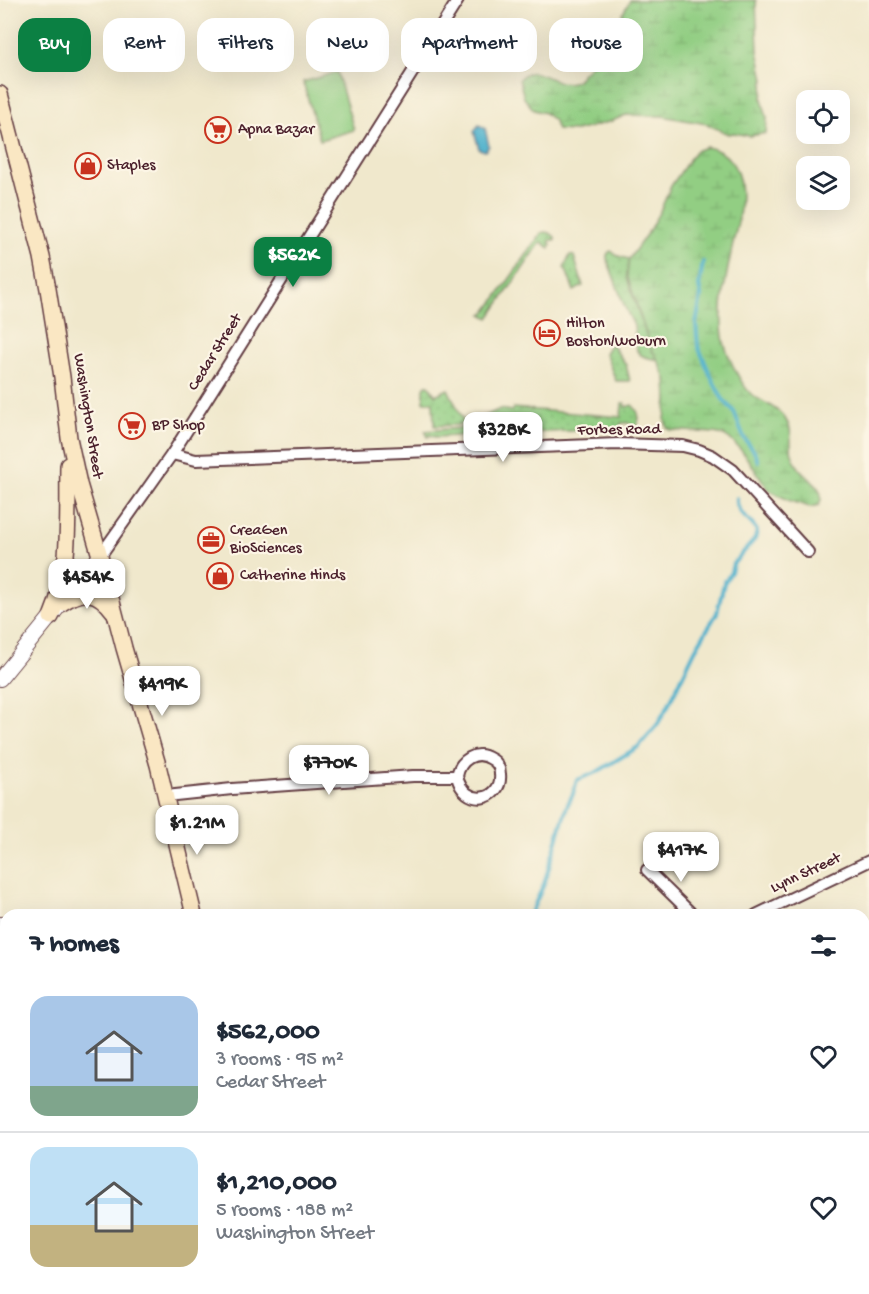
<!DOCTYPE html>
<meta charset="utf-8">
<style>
body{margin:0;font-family:"Gochi Hand",sans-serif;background:#f6f6f7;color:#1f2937;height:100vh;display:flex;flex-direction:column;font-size:22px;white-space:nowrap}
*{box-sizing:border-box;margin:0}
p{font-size:20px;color:#747a83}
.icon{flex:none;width:33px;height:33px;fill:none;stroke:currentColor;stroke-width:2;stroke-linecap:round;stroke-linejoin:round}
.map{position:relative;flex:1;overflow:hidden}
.details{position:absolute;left:0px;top:909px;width:870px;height:386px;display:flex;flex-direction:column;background:#fff;border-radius:18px 18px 0 0;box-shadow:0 6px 24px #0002}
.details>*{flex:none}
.top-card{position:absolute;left:18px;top:18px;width:834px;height:54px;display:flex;gap:12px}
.fabs{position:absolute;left:796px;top:90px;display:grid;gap:12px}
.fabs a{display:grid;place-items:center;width:54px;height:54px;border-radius:12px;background:#fff;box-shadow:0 6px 24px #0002;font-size:30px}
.price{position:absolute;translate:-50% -51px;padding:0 14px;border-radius:12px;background:#fff;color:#222;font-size:20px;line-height:39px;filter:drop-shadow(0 2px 3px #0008)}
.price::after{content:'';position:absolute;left:50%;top:36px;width:18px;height:14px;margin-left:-9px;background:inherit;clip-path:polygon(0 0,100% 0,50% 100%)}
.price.selected{background:#0b8043;color:#fff}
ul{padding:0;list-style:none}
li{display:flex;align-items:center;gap:18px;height:150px;padding:0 30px}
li+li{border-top:2px solid #e0e1e3}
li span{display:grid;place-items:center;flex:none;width:168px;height:120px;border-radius:18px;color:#555}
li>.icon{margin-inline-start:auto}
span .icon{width:72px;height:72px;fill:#fffc;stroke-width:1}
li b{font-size:26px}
h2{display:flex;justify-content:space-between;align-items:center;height:72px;padding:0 30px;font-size:26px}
.pill{padding:0 21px;border-radius:18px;background:#fff;box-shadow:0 6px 24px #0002;font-size:21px;line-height:54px}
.pill.selected{background:#0b8043;color:#fff}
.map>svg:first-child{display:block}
.grass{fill:url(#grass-dots);stroke:#6e7657;stroke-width:1.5}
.wetland{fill:url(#wetland-marsh);stroke:#6e7657;stroke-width:1.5}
.garden{fill:#92ce83;stroke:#6e7657;stroke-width:1.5}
.water{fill:#4db1cc;stroke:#4c687c;stroke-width:1.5}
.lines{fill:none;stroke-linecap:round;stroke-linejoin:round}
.stream{stroke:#4db1cc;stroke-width:4}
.minor-casing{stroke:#633d43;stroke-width:14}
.tertiary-casing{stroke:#633d43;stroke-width:16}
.secondary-casing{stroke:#633d43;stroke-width:18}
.minor{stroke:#fff;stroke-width:10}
.tertiary{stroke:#fff;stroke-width:14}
.secondary{stroke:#fae7c3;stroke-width:15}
.labels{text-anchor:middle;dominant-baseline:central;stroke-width:4.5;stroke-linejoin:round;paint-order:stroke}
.poi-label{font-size:16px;fill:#4a1f2b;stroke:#fcf5e5;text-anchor:start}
.street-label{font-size:16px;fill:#4a1f2b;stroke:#fcf5e5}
</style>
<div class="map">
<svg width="869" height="1294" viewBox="0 0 869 1294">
<defs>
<pattern id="grass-dots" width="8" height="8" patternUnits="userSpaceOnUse" patternTransform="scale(1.5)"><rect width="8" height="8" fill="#92ce83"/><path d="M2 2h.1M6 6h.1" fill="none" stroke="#7fb071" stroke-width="1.8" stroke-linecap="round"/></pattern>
<pattern id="wetland-marsh" width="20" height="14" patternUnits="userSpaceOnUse" patternTransform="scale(1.5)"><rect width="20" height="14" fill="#92ce83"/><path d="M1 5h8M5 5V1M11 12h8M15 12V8" fill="none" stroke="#7fb071"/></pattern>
</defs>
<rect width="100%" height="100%" fill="#fcf5e5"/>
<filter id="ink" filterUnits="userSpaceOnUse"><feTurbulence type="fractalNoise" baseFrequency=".0167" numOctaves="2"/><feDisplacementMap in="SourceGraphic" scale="12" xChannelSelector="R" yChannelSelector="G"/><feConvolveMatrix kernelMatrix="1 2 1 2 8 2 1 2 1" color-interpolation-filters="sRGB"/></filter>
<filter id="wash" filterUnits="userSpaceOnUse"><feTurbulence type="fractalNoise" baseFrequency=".008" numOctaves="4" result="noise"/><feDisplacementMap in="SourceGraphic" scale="24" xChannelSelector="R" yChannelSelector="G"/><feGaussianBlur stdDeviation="1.35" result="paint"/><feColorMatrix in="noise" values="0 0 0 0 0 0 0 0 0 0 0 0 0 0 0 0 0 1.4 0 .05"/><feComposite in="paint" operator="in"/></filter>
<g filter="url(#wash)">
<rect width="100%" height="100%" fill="#f0e8cc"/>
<!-- grass -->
<g class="grass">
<path d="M546,232L550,233L555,237V240H551L549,242L551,244L550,248L541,242L489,318L482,314L487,311L539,237L541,233Z"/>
<path d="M611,251L618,256L629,259L627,275L629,284L650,346L658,360C651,358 641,358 637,351L634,326L624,305L607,259V255L609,252Z"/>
<path d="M570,255L574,256L583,286L574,291L566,270L564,268Z"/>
<path d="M611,343L626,365L630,381H616L605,353Z"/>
<path d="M426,385H429L435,395L448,389L464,422L458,425L434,426L433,402H424V388Z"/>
<path d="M622,403H625L626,407L632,405C640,412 641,421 634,429L630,423H621L620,429H615L435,437L430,435L428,437L425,431L460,428L500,409L512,411L513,408L621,417Z"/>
</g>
<!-- wetland -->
<g class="wetland">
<path d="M630,0H756L758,51L764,79L762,99L767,118L766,133L750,136L734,133L728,134L707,124L662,116L626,115L612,121L576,131L557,130L554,121L545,113L534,110L524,98L519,79C536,60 554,90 575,81C576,81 582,75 582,74C604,54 616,26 630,0Z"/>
<path d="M706,147C740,153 744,187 739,216C738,225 735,234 733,243C730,259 726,275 724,292C721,307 721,322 723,337C725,352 740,383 751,394C761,402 776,406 784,417C793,430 790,434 791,447C791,454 795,462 799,468C807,479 828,489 819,505L810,507L788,500L769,490L742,451L730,439L724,435L714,433L671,430L667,428L665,420L667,399L666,379L658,360L650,346L627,275L629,259L648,232L660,211L671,186L695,151Z"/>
</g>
<!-- garden -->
<path class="garden" d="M337,72L354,130L320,140L303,82Z"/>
<!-- water -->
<path class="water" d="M479,125L485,128L489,146L485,151L479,149L474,131Z"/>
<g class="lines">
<!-- stream -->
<g class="stream">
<path d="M703,262L699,286L701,296L696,324L698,346L712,379L722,398L734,412L744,438L754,451L758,461"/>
<path d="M530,915L544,884L567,806L573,794L577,780L597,772L638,747L657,725L668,706L695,650L717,613L724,583L731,572L733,564L755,539L757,531C751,519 735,514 737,498"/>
<path d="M0,967L6,968"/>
</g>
</g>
</g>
<g filter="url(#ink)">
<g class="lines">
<defs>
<g id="minor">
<path d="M172,454L196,460L618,444L683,446L699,450L713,456L733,470L808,552"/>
<path d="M100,556L172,454L458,0"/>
<path d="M166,796L232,789L413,776H457C460,760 476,749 491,759C497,762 500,768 500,774C503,801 464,809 457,776"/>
<path d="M647,870L693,915"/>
<path d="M756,915L869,861"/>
<path d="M864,1117L869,1112"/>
<path d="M499,1288L501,1294"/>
<path d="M703,1288L708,1294"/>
<path d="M797,1294L802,1288"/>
</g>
<g id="tertiary">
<path d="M0,679L100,556"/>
<path d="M0,924H6"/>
</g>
<g id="secondary">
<path d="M0,94L42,257L48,289L62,377L69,438L79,484L100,556L124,648L158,765L194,915"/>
<path d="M62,603C83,589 97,590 113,611"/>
<path d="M51,617C72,569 67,516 68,465"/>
<path d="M864,1216L869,1221"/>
<path d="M338,1288L340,1294"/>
</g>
</defs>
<!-- minor casing -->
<use href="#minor" class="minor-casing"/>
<!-- tertiary casing -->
<use href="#tertiary" class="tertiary-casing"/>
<!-- secondary casing -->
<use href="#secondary" class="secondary-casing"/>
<!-- minor -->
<use href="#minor" class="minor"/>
<!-- tertiary -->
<use href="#tertiary" class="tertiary"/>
<!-- secondary -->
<use href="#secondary" class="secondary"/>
</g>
</g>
<!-- icons -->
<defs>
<symbol id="supermarket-ring" viewBox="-11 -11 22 22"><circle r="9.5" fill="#fcf5e5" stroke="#c8321e" stroke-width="1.5"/><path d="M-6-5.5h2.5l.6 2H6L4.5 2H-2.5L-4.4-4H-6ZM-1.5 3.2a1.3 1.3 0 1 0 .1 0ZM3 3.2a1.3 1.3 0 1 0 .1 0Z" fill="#c8321e"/></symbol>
<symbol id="shop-ring" viewBox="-11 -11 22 22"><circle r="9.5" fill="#fcf5e5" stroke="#c8321e" stroke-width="1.5"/><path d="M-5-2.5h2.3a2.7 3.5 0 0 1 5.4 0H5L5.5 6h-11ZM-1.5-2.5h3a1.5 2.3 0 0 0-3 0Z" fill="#c8321e"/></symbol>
<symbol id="hotel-ring" viewBox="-11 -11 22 22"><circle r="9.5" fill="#fcf5e5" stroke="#c8321e" stroke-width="1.5"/><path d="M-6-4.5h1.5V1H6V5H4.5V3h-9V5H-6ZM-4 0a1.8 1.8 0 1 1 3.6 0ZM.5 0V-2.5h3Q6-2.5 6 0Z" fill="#c8321e"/></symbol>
<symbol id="office-ring" viewBox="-11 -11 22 22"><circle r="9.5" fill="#fcf5e5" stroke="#c8321e" stroke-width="1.5"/><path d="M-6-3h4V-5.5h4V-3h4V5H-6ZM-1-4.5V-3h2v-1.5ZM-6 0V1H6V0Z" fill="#c8321e"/></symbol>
</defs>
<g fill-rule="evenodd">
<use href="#supermarket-ring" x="203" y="115" width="30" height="30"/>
<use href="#shop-ring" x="73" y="151" width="30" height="30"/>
<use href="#hotel-ring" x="532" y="318" width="30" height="30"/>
<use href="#supermarket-ring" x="117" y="411" width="30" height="30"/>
<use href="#office-ring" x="196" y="525" width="30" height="30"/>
<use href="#shop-ring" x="205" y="561" width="30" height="30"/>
</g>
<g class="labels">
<!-- poi labels -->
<g class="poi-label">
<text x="238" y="130">Apna Bazar</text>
<text x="107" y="166">Staples</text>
<text x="566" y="324">Hilton<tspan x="566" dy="18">Boston/Woburn</tspan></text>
<text x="152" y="426">BP Shop</text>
<text x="230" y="531">CreaGen<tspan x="230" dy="18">BioSciences</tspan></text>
<text x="240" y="576">Catherine Hinds</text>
</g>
<!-- street labels -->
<g class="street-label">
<text transform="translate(216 353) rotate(-58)">Cedar Street</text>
<text transform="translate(87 416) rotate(81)">Washington Street</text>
<text transform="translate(619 431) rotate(-1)">Forbes Road</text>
<text transform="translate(806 874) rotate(-25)">Lynn Street</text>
</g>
</g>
</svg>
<div class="fabs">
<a><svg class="icon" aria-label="locate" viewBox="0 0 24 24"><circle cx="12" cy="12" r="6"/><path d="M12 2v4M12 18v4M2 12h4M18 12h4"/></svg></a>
<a><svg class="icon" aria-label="layers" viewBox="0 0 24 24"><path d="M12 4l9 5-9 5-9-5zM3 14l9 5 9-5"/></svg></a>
</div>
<b class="price selected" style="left:293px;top:288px">$562K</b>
<b class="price" style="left:503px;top:463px">$328K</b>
<b class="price" style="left:87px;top:610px">$454K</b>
<b class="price" style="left:162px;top:717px">$419K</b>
<b class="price" style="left:329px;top:796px">$770K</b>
<b class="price" style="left:197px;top:856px">$1.21M</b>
<b class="price" style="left:681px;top:883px">$417K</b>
<div class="top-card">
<a class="pill selected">Buy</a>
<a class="pill">Rent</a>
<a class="pill">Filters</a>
<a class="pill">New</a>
<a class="pill">Apartment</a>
<a class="pill">House</a>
</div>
<section class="details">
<h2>7 homes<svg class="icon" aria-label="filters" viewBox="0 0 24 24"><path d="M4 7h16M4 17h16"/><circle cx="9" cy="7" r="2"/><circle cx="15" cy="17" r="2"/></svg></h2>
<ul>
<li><span style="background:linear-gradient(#a9c7e8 75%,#7fa58c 0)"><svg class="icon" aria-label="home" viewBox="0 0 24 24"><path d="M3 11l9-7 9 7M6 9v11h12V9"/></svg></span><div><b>$562,000</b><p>3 rooms · 95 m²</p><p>Cedar Street</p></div><svg class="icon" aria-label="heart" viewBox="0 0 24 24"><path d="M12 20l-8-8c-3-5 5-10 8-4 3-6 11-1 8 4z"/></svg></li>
<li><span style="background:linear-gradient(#bfe0f5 65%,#c2b280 0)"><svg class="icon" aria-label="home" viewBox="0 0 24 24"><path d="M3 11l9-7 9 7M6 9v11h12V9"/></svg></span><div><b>$1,210,000</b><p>5 rooms · 188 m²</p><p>Washington Street</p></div><svg class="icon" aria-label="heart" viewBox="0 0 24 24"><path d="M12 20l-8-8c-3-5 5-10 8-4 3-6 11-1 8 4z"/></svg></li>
</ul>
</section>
</div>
